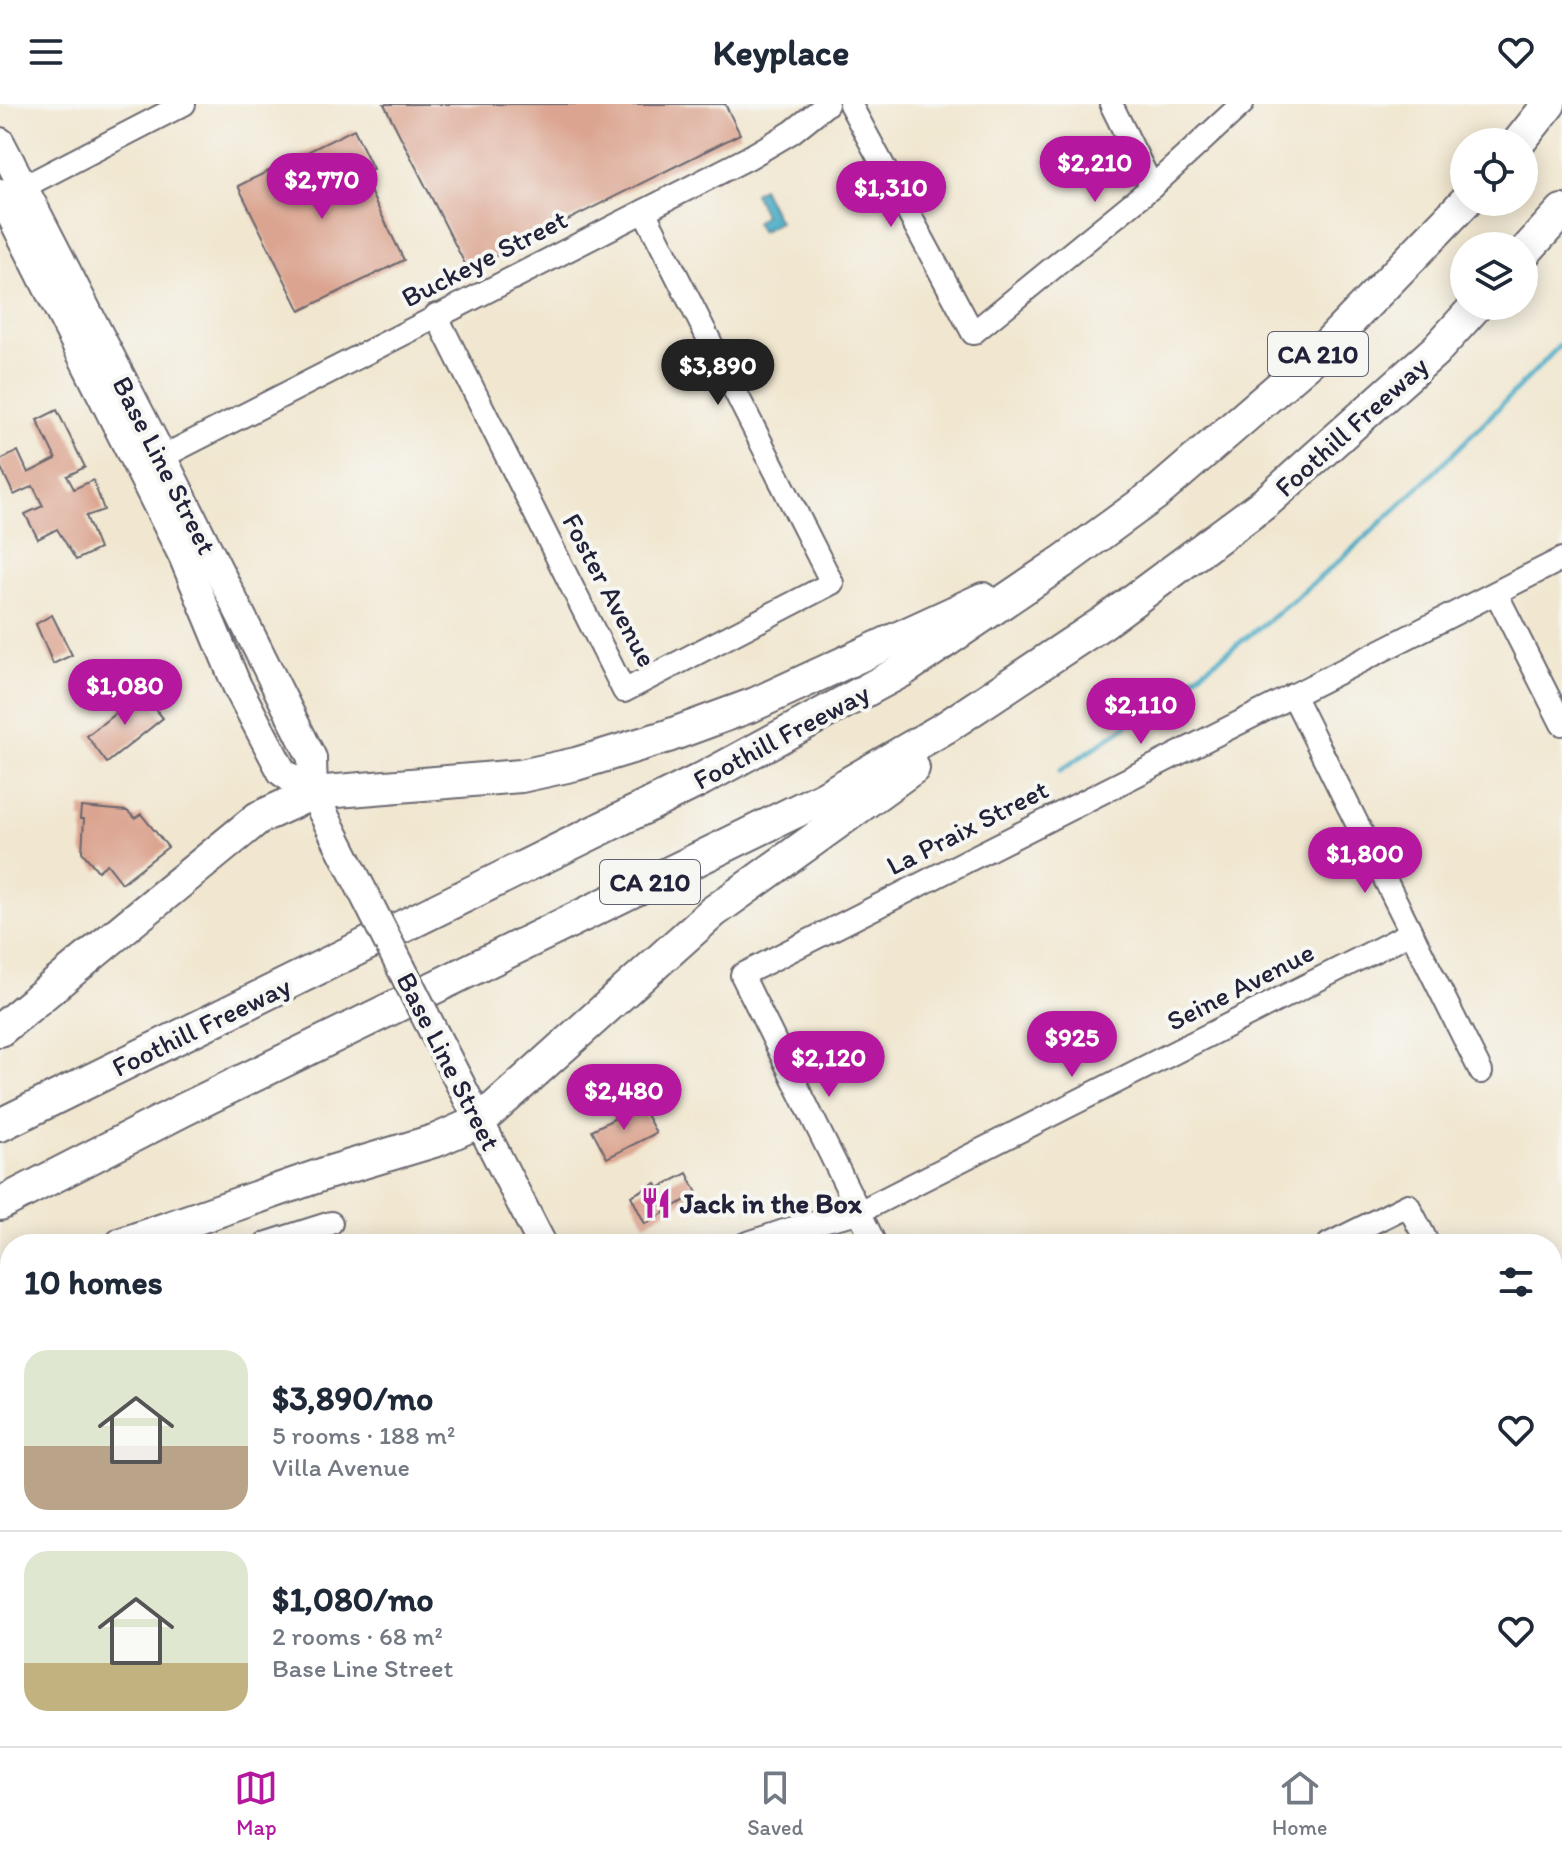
<!DOCTYPE html>
<meta charset="utf-8">
<style>
body{margin:0;font-family:Itim,sans-serif;background:#f6f6f7;color:#1f2937;height:100vh;display:flex;flex-direction:column;font-size:30px;white-space:nowrap}
*{box-sizing:border-box;margin:0}
p{font-size:26px;color:#747a83}
.icon{flex:none;width:44px;height:44px;fill:none;stroke:currentColor;stroke-width:2;stroke-linecap:round;stroke-linejoin:round}
.map{position:relative;flex:1;overflow:hidden}
.sheet{position:absolute;left:0px;top:1130px;width:1562px;height:512px;display:flex;flex-direction:column;background:#fff;border-radius:32px 32px 0 0;box-shadow:0 4px 20px #0003}
.sheet>*{flex:none}
.tools{position:absolute;left:1450px;top:24px;display:grid;gap:16px}
.tools a{display:grid;place-items:center;width:88px;height:88px;border-radius:50%;background:#fff;box-shadow:0 4px 20px #0003;font-size:40px}
.price{position:absolute;translate:-50% -68px;padding:0 18px;border-radius:28px;background:#b5179e;color:#fff;font-size:26px;line-height:52px;filter:drop-shadow(0 2px 4px #0008)}
.price::after{content:'';position:absolute;left:50%;top:48px;width:24px;height:18px;margin-left:-12px;background:inherit;clip-path:polygon(0 0,100% 0,50% 100%)}
.price.on{background:#222;color:#fff}
ul{padding:0;list-style:none}
li{display:flex;align-items:center;gap:24px;height:200px;padding:0 24px}
li+li{border-top:2px solid #e0e1e3}
li span{display:grid;place-items:center;flex:none;width:224px;height:160px;border-radius:24px;color:#555}
li>.icon{margin-inline-start:auto}
span .icon{width:96px;height:96px;fill:#fffc;stroke-width:1}
li b{font-size:34px}
h2{display:flex;justify-content:space-between;align-items:center;height:96px;padding:0 24px;font-size:34px}
header{display:flex;justify-content:space-between;align-items:center;height:104px;padding:0 24px;background:#fff;font-size:36px;font-weight:800}
.dock{display:flex;justify-content:space-around;align-items:center;height:112px;border-top:2px solid #e0e1e3;background:#fff;font-size:22px;color:#747a83}
.dock a{display:grid;justify-items:center;gap:4px}
.dock .on{color:#b5179e}
.map>svg:first-child{display:block}
.green{fill:#90cc81;stroke:#59775e;stroke-width:2}
.water{fill:#45aac4;stroke:#346680;stroke-width:2}
.lines{fill:none;stroke-linecap:round;stroke-linejoin:round}
.stream{stroke:#45aac4;stroke-width:5}
.building{fill:#dba490}
.minor-casing{stroke:#6a676f;stroke-width:26}
.major-casing{stroke:#6a676f;stroke-width:32}
.highway-casing{stroke:#6a676f;stroke-width:36}
.minor{stroke:#fff;stroke-width:22}
.major{stroke:#fff;stroke-width:28}
.highway{stroke:#fff;stroke-width:32}
.major-bridge-casing{stroke:#6a676f;stroke-width:32;stroke-linecap:butt}
.major-bridge{stroke:#fff;stroke-width:28}
.labels{text-anchor:middle;dominant-baseline:central;stroke-width:8;stroke-linejoin:round;paint-order:stroke}
.shield{fill:#f6f6f2;stroke:#626272;stroke-width:2}
.shield-label{font-size:26px;font-weight:bold;fill:#22223b}
.street-label{font-size:28px;fill:#22223b;stroke:#f6f6f2}
.poi-label{font-size:28px;font-weight:bold;fill:#22223b;stroke:#f6f6f2;text-anchor:start}
</style>
<header><svg class="icon" aria-label="menu" viewBox="0 0 24 24"><path d="M4 6h16M4 12h16M4 18h16"/></svg>Keyplace<svg class="icon" aria-label="heart" viewBox="0 0 24 24"><path d="M12 20l-8-8c-3-5 5-10 8-4 3-6 11-1 8 4z"/></svg></header>
<div class="map">
<svg width="1562" height="1642" viewBox="0 0 1562 1642">
<rect width="100%" height="100%" fill="#f6f6f2"/>
<filter id="ink" filterUnits="userSpaceOnUse"><feTurbulence type="fractalNoise" baseFrequency=".0125" numOctaves="2"/><feDisplacementMap in="SourceGraphic" scale="16" xChannelSelector="R" yChannelSelector="G"/><feConvolveMatrix kernelMatrix="1 2 1 2 8 2 1 2 1" color-interpolation-filters="sRGB"/></filter>
<filter id="wash" filterUnits="userSpaceOnUse"><feTurbulence type="fractalNoise" baseFrequency=".006" numOctaves="4" result="noise"/><feDisplacementMap in="SourceGraphic" scale="32" xChannelSelector="R" yChannelSelector="G"/><feGaussianBlur stdDeviation="1.8" result="paint"/><feColorMatrix in="noise" values="0 0 0 0 0 0 0 0 0 0 0 0 0 0 0 0 0 1.4 0 .05"/><feComposite in="paint" operator="in"/></filter>
<g filter="url(#wash)">
<rect width="100%" height="100%" fill="#f1e7d0"/>
<!-- green -->
<path class="green" d="M1263,1632H1478L1458,1642H1268Z"/>
<!-- water -->
<path class="water" d="M762,84L779,118L761,128L755,119L764,111L754,89Z"/>
<g class="lines">
<!-- stream -->
<path class="stream" d="M1060,667C1133,618 1207,566 1276,510C1378,428 1471,333 1562,239"/>
</g>
<g id="blocks">
<!-- building -->
<g class="building">
<path d="M384,0H725L740,30L468,166Z"/>
<path d="M354,25L373,65L362,71L404,156L300,207L238,82Z"/>
<path d="M57,306L85,363L67,372L74,385L93,376L104,406L86,412L99,445L76,456L57,425L38,435L25,410L43,402L33,382L14,391L0,362V356L18,347L28,369L56,355L37,316Z"/>
<path d="M52,511L72,551L53,560L36,520Z"/>
<path d="M142,588L163,614L107,659L87,632Z"/>
<path d="M81,703L127,707L135,714L141,710L168,743L122,779L107,760L98,767L82,748L84,715H80Z"/>
<path d="M641,1001L656,1029L607,1054L592,1026Z"/>
<path d="M687,1069L697,1089L645,1120L631,1092L656,1079L658,1084Z"/>
<path d="M1556,1482L1562,1486V1505L1558,1510L1562,1512V1535L1555,1544L1552,1541V1487Z"/>
</g>
</g>
</g>
<g filter="url(#ink)">
<use href="#blocks" fill-opacity="0" stroke="#6a676f" stroke-width="2"/>
<g class="lines">
<defs>
<g id="minor">
<path d="M850,0L973,229L1152,83L1242,0"/>
<path d="M1111,0L1152,83"/>
<path d="M8,91L184,0"/>
<path d="M436,211L624,587L832,479L644,107"/>
<path d="M162,353L748,54L792,28L827,0"/>
<path d="M1496,489L1562,620"/>
<path d="M1293,591L1481,968"/>
<path d="M265,1140L331,1119"/>
<path d="M745,1140L790,1125L859,1108L1410,829"/>
<path d="M875,1140L742,871L1562,455"/>
<path d="M1329,1140L1408,1101L1428,1140"/>
<path d="M1552,1247L1562,1242"/>
<path d="M0,1383L10,1378"/>
<path d="M1552,1386L1562,1407"/>
<path d="M0,1608L10,1603"/>
<path d="M269,1632L274,1642"/>
<path d="M495,1632L500,1642"/>
<path d="M1149,1632L1154,1642"/>
<path d="M589,1642L608,1632"/>
<path d="M911,1642L918,1632"/>
<path d="M1235,1642L1248,1635"/>
</g>
<g id="major">
<path d="M0,38L162,353L312,654L313,689L362,786"/>
<path d="M0,89L183,452L237,582L282,668L313,689"/>
<path d="M425,911L542,1140"/>
<path d="M775,1632L780,1642"/>
<path d="M816,1632L821,1642"/>
<path d="M1528,1642L1548,1632"/>
</g>
<g id="highway">
<path d="M1519,38L1549,0"/>
<path d="M1524,149L1562,107"/>
<path d="M0,926L258,714L313,689L521,672L576,660L668,632L755,600L983,495"/>
<path d="M0,1021L702,675L900,568L1062,458L1158,388L1319,249L1465,98"/>
<path d="M0,1100L183,1006L823,694L946,623L1104,518L1266,398L1436,246L1476,202"/>
<path d="M122,1140L327,1069L437,1036L480,1017L713,808L913,664"/>
<path d="M0,1184L10,1180"/>
</g>
</defs>
<!-- minor casing -->
<use href="#minor" class="minor-casing"/>
<!-- major casing -->
<use href="#major" class="major-casing"/>
<!-- highway casing -->
<use href="#highway" class="highway-casing"/>
<!-- minor -->
<use href="#minor" class="minor"/>
<!-- major -->
<use href="#major" class="major"/>
<!-- highway -->
<use href="#highway" class="highway"/>
<defs>
<path id="major-bridge" d="M362,786L425,911"/>
</defs>
<!-- major-bridge casing -->
<use href="#major-bridge" class="major-bridge-casing"/>
<!-- major-bridge -->
<use href="#major-bridge" class="major-bridge"/>
</g>
</g>
<!-- icons -->
<defs>
<symbol id="restaurant-bare" viewBox="-9 -9 18 18"><path d="M-5-6h1v4h1v-4h1v4h1v-4h1v5L-1.5 .5V6h-2V.5L-5-1ZM5-6V6H3V1.5H1.5Q1.5-4 5-6Z" fill="#b5179e" stroke="#f6f6f2" stroke-width="2.5" paint-order="stroke"/></symbol>
</defs>
<g fill-rule="evenodd">
<use href="#restaurant-bare" x="634" y="1077" width="44" height="44"/>
</g>
<g class="labels">
<!-- shield labels -->
<g class="shield">
<rect x="1268" y="228" width="100" height="44" rx="6"/>
<rect x="600" y="756" width="100" height="44" rx="6"/>
</g>
<g class="shield-label">
<text x="1318" y="250">CA 210</text>
<text x="650" y="778">CA 210</text>
</g>
<!-- street labels -->
<g class="street-label">
<text transform="translate(484 154) rotate(-27)">Buckeye Street</text>
<text transform="translate(1351 322) rotate(-42)">Foothill Freeway</text>
<text transform="translate(165 361) rotate(63)">Base Line Street</text>
<text transform="translate(610 486) rotate(62)">Foster Avenue</text>
<text transform="translate(781 632) rotate(-28)">Foothill Freeway</text>
<text transform="translate(967 723) rotate(-27)">La Praix Street</text>
<text transform="translate(1240 882) rotate(-27)">Seine Avenue</text>
<text transform="translate(201 922) rotate(-26)">Foothill Freeway</text>
<text transform="translate(449 957) rotate(63)">Base Line Street</text>
</g>
<!-- poi labels -->
<g class="poi-label">
<text x="680" y="1099">Jack in the Box</text>
</g>
</g>
</svg>
<div class="tools">
<a><svg class="icon" aria-label="locate" viewBox="0 0 24 24"><circle cx="12" cy="12" r="6"/><path d="M12 2v4M12 18v4M2 12h4M18 12h4"/></svg></a>
<a><svg class="icon" aria-label="layers" viewBox="0 0 24 24"><path d="M12 4l9 5-9 5-9-5zM3 14l9 5 9-5"/></svg></a>
</div>
<b class="price" style="left:1095px;top:100px">$2,210</b>
<b class="price" style="left:322px;top:117px">$2,770</b>
<b class="price" style="left:891px;top:125px">$1,310</b>
<b class="price on" style="left:718px;top:303px">$3,890</b>
<b class="price" style="left:125px;top:623px">$1,080</b>
<b class="price" style="left:1141px;top:642px">$2,110</b>
<b class="price" style="left:1365px;top:791px">$1,800</b>
<b class="price" style="left:1072px;top:975px">$925</b>
<b class="price" style="left:829px;top:995px">$2,120</b>
<b class="price" style="left:624px;top:1028px">$2,480</b>
<section class="sheet">
<h2>10 homes<svg class="icon" aria-label="filters" viewBox="0 0 24 24"><path d="M4 7h16M4 17h16"/><circle cx="9" cy="7" r="2"/><circle cx="15" cy="17" r="2"/></svg></h2>
<ul>
<li><span style="background:linear-gradient(#dfe7d0 60%,#b9a48a 0)"><svg class="icon" aria-label="home" viewBox="0 0 24 24"><path d="M3 11l9-7 9 7M6 9v11h12V9"/></svg></span><div><b>$3,890/mo</b><p>5 rooms · 188 m²</p><p>Villa Avenue</p></div><svg class="icon" aria-label="heart" viewBox="0 0 24 24"><path d="M12 20l-8-8c-3-5 5-10 8-4 3-6 11-1 8 4z"/></svg></li>
<li><span style="background:linear-gradient(#dfe7d0 70%,#c2b280 0)"><svg class="icon" aria-label="home" viewBox="0 0 24 24"><path d="M3 11l9-7 9 7M6 9v11h12V9"/></svg></span><div><b>$1,080/mo</b><p>2 rooms · 68 m²</p><p>Base Line Street</p></div><svg class="icon" aria-label="heart" viewBox="0 0 24 24"><path d="M12 20l-8-8c-3-5 5-10 8-4 3-6 11-1 8 4z"/></svg></li>
</ul>
</section>
</div>
<nav class="dock">
<a class="on"><svg class="icon" aria-label="map" viewBox="0 0 24 24"><path d="M3 6l6-2 6 2 6-2v14l-6 2-6-2-6 2zM9 4v14M15 6v14"/></svg>Map</a>
<a><svg class="icon" aria-label="saved" viewBox="0 0 24 24"><path d="M7 4h10v16l-5-4-5 4z"/></svg>Saved</a>
<a><svg class="icon" aria-label="home" viewBox="0 0 24 24"><path d="M3 11l9-7 9 7M6 9v11h12V9"/></svg>Home</a>
</nav>
